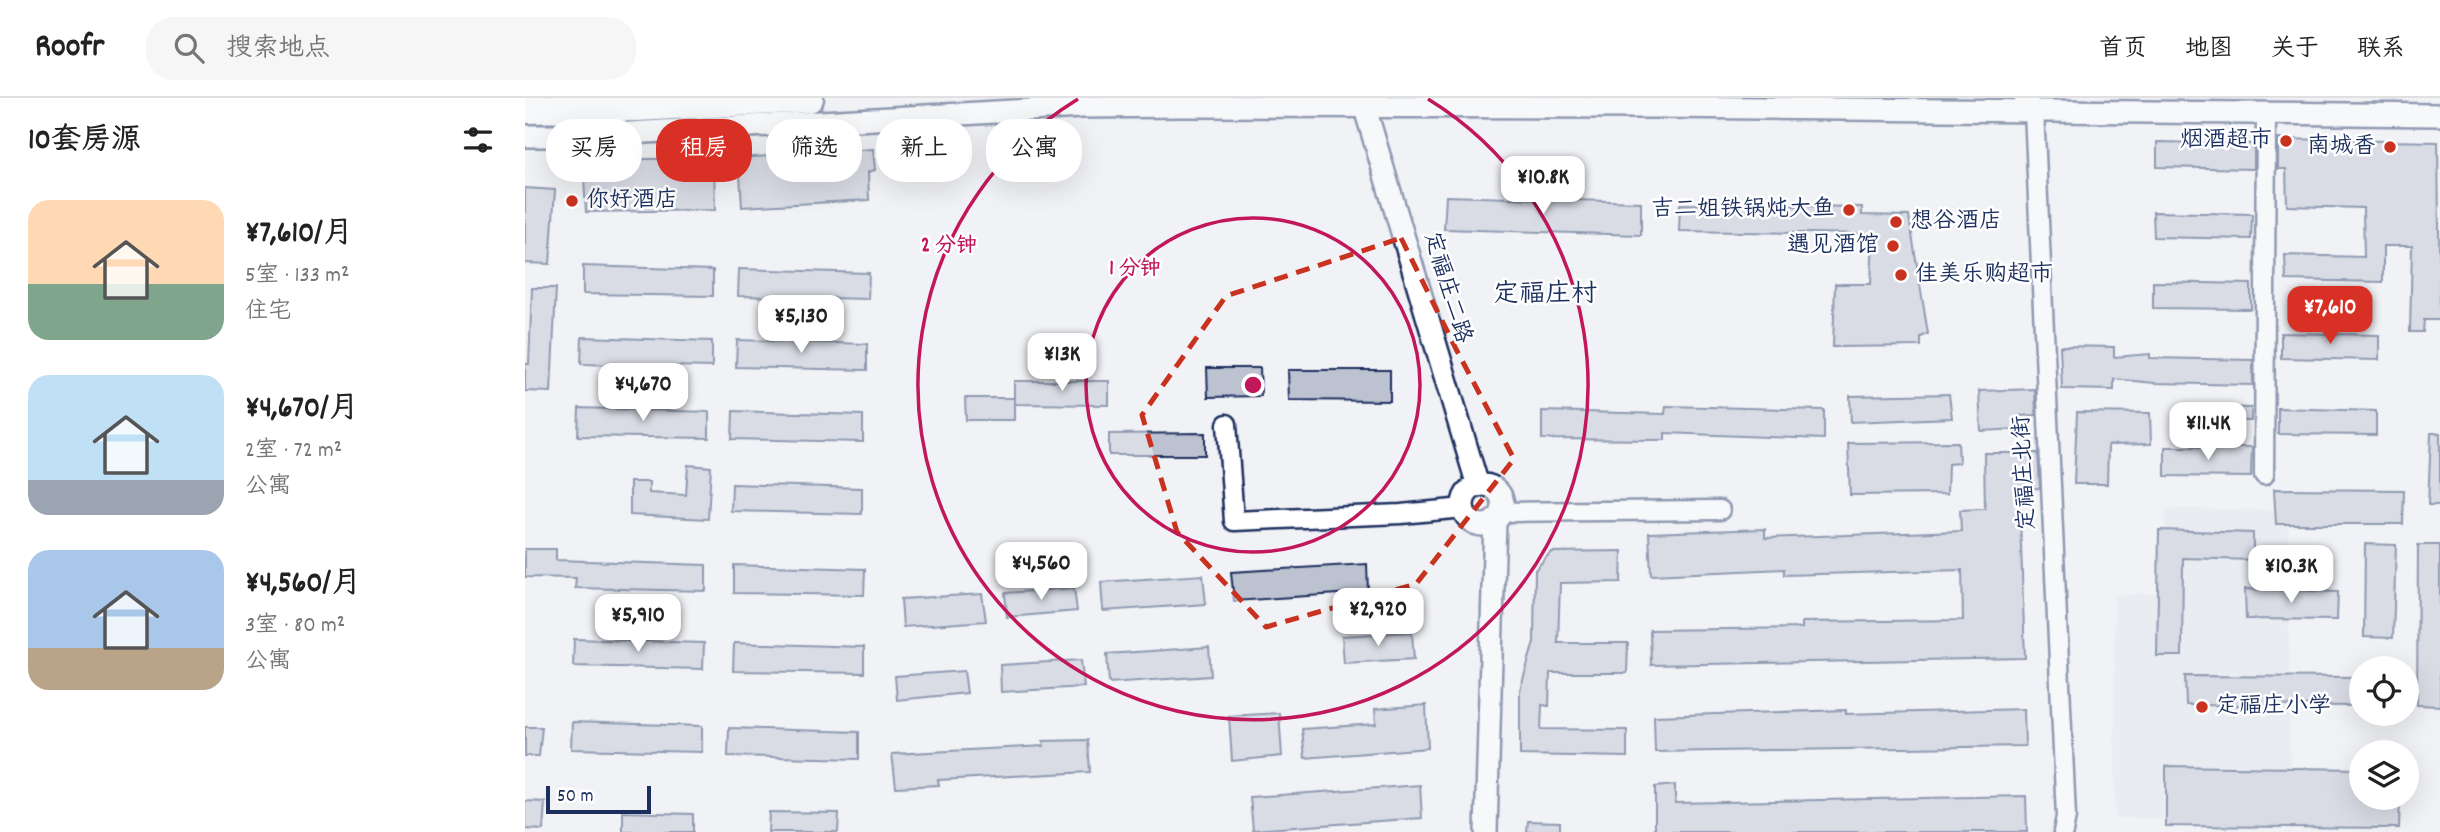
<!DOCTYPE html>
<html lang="zh">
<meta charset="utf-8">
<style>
body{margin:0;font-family:Dekko,"LXGW WenKai TC",sans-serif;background:#f6f6f6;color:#222;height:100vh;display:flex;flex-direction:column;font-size:26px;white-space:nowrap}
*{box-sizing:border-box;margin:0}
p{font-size:23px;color:#767676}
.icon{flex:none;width:38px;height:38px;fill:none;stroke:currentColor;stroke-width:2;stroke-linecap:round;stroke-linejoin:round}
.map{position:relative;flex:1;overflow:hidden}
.drawer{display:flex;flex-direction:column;background:#fff;width:525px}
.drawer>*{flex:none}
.hud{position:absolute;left:21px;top:21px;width:665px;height:63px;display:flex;gap:14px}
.controls{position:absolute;left:1824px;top:558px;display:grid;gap:14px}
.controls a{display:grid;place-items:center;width:70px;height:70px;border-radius:50%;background:#fff;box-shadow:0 7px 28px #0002;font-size:35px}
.scale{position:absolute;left:21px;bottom:18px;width:105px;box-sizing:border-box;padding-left:7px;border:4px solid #1b2f5e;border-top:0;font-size:19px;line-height:24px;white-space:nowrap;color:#1b2f5e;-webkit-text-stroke:5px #fff;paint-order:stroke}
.price{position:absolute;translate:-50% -60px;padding:0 16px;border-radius:14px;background:#fff;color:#222;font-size:23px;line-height:46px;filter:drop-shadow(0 2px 4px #0008)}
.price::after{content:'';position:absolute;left:50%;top:42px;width:21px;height:16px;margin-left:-10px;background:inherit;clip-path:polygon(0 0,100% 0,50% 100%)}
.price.active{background:#d93025;color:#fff}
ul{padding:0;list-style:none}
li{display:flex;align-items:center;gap:21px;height:175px;padding:0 28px}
li span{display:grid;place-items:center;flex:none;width:196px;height:140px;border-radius:21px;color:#555}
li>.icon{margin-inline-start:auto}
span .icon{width:84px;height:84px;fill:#fffc;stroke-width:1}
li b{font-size:30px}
h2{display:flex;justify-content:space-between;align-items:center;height:84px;padding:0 28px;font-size:30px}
.pill{padding:0 24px;border-radius:28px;background:#fff;box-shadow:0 7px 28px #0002;font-size:24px;line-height:63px}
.pill.active{background:#d93025;color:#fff}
header{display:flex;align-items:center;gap:42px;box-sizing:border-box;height:98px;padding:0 35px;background:#fff;border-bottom:2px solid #e0e0e0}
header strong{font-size:33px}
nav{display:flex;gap:38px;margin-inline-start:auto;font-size:24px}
.search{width:490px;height:63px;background:#f6f6f6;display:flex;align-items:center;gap:18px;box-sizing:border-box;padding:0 24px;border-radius:28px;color:#767676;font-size:26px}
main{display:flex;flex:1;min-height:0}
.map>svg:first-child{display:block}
.built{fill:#e1e4ea}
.building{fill:#bcc2d0;stroke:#1b2f5e;stroke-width:2}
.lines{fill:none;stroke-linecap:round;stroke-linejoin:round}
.minor-casing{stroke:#1b2f5e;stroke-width:23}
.tertiary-casing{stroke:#1b2f5e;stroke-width:26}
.trunk-casing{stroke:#1b2f5e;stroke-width:33}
.minor{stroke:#fff;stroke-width:18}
.tertiary{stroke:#fff;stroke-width:21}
.trunk{stroke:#fff;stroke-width:28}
.marked{fill:none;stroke:#c8321e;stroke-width:5;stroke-dasharray:14 9;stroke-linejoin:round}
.ring{fill:none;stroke:#c2185b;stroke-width:3.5}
.poi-dot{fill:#c8321e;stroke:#fff;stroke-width:2.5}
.labels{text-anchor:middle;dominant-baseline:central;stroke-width:5;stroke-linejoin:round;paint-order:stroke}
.poi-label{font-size:23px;fill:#1b2f5e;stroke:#fff;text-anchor:end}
.street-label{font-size:23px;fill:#1b2f5e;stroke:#fff}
.quarter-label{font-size:26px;fill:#1b2f5e;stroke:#fff}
.centre{fill:#c2185b;stroke:#fff;stroke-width:3.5}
.ring-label{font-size:21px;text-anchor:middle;font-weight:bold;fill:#c2185b;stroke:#fff;stroke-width:5;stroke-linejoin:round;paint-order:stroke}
</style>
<header>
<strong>Roofr</strong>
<div class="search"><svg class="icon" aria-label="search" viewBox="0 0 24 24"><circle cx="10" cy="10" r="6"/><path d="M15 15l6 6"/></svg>搜索地点</div>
<nav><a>首页</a><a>地图</a><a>关于</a><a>联系</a></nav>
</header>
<main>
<section class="drawer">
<h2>10套房源<svg class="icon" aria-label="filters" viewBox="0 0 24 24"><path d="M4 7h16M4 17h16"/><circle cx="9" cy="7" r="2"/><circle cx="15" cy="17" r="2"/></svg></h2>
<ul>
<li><span style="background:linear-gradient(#ffd9b3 60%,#7fa58c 0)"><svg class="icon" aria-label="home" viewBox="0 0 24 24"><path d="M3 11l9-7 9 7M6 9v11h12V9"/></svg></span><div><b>¥7,610/月</b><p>5室 · 133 m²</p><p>住宅</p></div></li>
<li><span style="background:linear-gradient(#bfe0f5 75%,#9aa5b1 0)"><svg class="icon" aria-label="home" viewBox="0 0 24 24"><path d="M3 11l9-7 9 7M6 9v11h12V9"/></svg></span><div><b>¥4,670/月</b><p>2室 · 72 m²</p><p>公寓</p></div></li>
<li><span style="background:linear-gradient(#a9c7e8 70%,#b9a48a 0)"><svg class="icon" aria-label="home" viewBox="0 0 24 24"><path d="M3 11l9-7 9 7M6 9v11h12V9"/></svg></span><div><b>¥4,560/月</b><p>3室 · 80 m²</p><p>公寓</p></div></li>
</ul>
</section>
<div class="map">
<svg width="1915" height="734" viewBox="0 0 1915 734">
<rect width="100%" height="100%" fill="#f1f2f5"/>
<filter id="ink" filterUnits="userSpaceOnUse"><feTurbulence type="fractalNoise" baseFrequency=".0143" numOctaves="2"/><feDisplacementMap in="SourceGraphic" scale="14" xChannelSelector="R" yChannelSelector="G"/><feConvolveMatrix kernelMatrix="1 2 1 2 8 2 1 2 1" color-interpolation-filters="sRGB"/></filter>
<g filter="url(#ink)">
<!-- built -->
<path class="built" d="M1641,411L1763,412L1766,723L1590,720L1589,497L1640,495Z"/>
<!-- building -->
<g class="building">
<path d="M1753,41L1913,44L1915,222H1899L1898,234H1885L1887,148H1858V184L1761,182L1760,157L1839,159L1838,110L1762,108L1761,71H1753Z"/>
<path d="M1632,44L1729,46V71L1632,69Z"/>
<path d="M348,51L350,72L343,74L344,102L217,109L214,60Z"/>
<path d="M189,60L190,112L61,114L58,62Z"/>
<path d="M0,90L30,92L25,166L0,165Z"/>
<path d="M921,98L1116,104V137L919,131Z"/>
<path d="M1155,106L1337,109V117L1384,118L1403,236L1396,239V248L1308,249L1310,186H1346L1348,136L1154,133Z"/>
<path d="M1628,114L1727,116L1726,141L1629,139Z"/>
<path d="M58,168L188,172V198L58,196Z"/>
<path d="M214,171L344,175L343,201L213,198Z"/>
<path d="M1628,184L1726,186V211L1628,210Z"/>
<path d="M7,190H31L26,294L0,293V266H4Z"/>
<path d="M1756,235L1854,237V262L1756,260Z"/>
<path d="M57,239L187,243V269L56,266Z"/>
<path d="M212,242L342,246V272L211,269Z"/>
<path d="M1535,248L1589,249V259L1625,256V260L1728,262V287L1630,285L1589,281V292L1537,291Z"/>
<path d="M682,270H735L736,298L683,299Z"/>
<path d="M763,272H865V303L764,302Z"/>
<path d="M489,283H584V307L489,306Z"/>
<path d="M1510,291L1511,317L1494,318V331L1456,333L1454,293Z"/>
<path d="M1424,296L1427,320L1326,324L1325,298Z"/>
<path d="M440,300H489V322H441Z"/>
<path d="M1141,308L1299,312V341L1140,335V342L1017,341V313L1140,316Z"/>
<path d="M1659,308L1726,310V323L1659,322Z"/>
<path d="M54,310L184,314V340L53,338Z"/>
<path d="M1753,310L1851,313V337L1753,336Z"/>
<path d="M208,313L338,317V344L207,341Z"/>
<path d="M1552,314L1625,315L1626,346L1583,347L1582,386H1549Z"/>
<path d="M680,335V357H584V336Z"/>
<path d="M1906,335H1915V407H1903Z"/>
<path d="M1433,344L1434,365L1423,366L1422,396L1325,397L1323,345Z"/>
<path d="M1640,349H1727L1726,379L1640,378Z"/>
<path d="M1459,355H1513L1515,390L1494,391L1500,560L1126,567L1125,532L1277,530V524L1438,522L1437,472L1259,477V471L1126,477L1124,435L1240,431V440L1436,433L1435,412L1460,411Z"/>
<path d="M163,367L186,369L183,421L105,417V384H124V395L161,397Z"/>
<path d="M207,386L337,390V416L206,413Z"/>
<path d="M1749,391L1879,392L1878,426H1751Z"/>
<path d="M1634,432L1728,435V462L1658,460L1657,558H1632Z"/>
<path d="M1840,446L1871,447L1868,540L1839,539Z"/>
<path d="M1893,447H1915V608L1892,607Z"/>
<path d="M0,451H31V462L181,467V493L50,490L51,480L0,479Z"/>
<path d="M1097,453L1096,484L1035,485L1033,545H1103L1102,575H1025L1024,608L1017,607L1016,631L1102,632V659L995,657V592L1009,544L1010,472L1026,454Z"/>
<path d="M842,466L843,494L709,503L706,474Z"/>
<path d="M209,467L340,471L339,497L209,495Z"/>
<path d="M678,477L681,506L578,513L576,484Z"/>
<path d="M549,490L552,513L482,519L480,495Z"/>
<path d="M1720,491L1813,494L1812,522L1721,521Z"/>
<path d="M457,496L461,523L378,529L376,501Z"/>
<path d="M887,534L889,561L819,565L817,538Z"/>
<path d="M49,541L179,545L178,571L48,568Z"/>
<path d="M209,545L339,549V575L208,573Z"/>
<path d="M684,549L686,578L584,585L582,556Z"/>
<path d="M556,562L559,589L476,594L475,567Z"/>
<path d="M439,573L442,595L372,602L370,578Z"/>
<path d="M1660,578L1836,579V608L1661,607Z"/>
<path d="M901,607L903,650L780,660L777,631L851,626L850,611Z"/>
<path d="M1499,611L1500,648L1130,654L1129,618L1321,612V616Z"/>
<path d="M754,615L757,658L707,663L704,618Z"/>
<path d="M47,624L177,628V654L46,651Z"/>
<path d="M0,629H17L14,658H0Z"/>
<path d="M204,630L334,634V661L203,658Z"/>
<path d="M563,642L565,674L413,682L414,687L371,689L367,656L519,648L518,643Z"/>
<path d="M1641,668L1836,671V700H1875L1874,730L1641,728Z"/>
<path d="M895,687L897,720L728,732L725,699Z"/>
<path d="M1150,687V705L1501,698L1502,734H1130V689Z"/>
<path d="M0,703L20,704L18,732L0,731Z"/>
<path d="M98,714L168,716V734H98Z"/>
<path d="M244,714L314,715L313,734H243Z"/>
<path d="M1003,723L1035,724V734H1002Z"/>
</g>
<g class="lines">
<defs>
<g id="minor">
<path d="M1499,0L1509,12L1541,719L1538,734"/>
<path d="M702,326L709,423L876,416L939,410"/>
<path d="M1739,377L1741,15"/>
<path d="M977,414L1195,412"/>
</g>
<g id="tertiary">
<path d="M839,7L953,388"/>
<path d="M0,38H53L557,9L657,8L1131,9L1915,17"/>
<circle cx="958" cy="407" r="20"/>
<path d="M961,734L970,422"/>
</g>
<path id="trunk" d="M0,11L111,9L284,0"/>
</defs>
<!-- minor casing -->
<use href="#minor" class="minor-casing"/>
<!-- tertiary casing -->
<use href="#tertiary" class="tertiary-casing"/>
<!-- trunk casing -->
<use href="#trunk" class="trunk-casing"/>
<!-- minor -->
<use href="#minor" class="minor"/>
<!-- tertiary -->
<use href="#tertiary" class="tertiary"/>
<!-- trunk -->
<use href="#trunk" class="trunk"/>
</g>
</g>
<!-- marked area -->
<path d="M0 0H1915V734H0ZM876,140L931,251L989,361L891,486L741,529L652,434L617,317L701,198Z" fill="#f1f2f5" fill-opacity=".55" fill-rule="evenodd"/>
<path class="marked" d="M876,140L931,251L989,361L891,486L741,529L652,434L617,317L701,198Z"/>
<!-- distance rings -->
<g class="ring">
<circle cx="728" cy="287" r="167"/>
<path d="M903 1A335 335 0 1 1 553 1"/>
</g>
<!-- markers -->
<g class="poi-dot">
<circle cx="1761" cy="43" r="7"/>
<circle cx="1865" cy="49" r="7"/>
<circle cx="47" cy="103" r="7"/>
<circle cx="1324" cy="112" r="7"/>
<circle cx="1371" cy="124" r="7"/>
<circle cx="1368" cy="148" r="7"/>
<circle cx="1376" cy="177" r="7"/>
<circle cx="1677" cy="609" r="7"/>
</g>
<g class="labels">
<!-- poi labels -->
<g class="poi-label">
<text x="1747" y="43">烟酒超市</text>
<text x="1851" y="49">南城香</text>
<text x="61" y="103" text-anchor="start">你好酒店</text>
<text x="1310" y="112">吉二姐铁锅炖大鱼</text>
<text x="1385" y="124" text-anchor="start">想谷酒店</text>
<text x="1354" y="148">遇见酒馆</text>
<text x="1390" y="177" text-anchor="start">佳美乐购超市</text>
<text x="1691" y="609" text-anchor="start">定福庄小学</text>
</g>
<!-- street labels -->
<g class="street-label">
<text transform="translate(921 190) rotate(73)">定福庄二路</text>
<text transform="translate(1501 375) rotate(-93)">定福庄北街</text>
</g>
<!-- quarter labels -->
<g class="quarter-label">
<text x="1020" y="197">定福庄村</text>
</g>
</g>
<circle cx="728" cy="287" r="10" class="centre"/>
<g class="ring-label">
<text x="424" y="153">2 分钟</text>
<text x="610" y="176">1 分钟</text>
</g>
</svg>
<div class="controls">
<a><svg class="icon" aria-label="locate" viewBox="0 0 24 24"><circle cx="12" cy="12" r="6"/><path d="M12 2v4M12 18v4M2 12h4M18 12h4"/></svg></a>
<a><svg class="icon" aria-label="layers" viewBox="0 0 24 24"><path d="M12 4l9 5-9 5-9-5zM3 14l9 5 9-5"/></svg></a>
</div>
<div class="scale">50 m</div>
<b class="price" style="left:1018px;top:118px">¥10.8K</b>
<b class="price active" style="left:1805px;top:248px">¥7,610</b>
<b class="price" style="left:276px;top:257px">¥5,130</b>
<b class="price" style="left:537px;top:295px">¥13K</b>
<b class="price" style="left:118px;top:325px">¥4,670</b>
<b class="price" style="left:1683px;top:364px">¥11.4K</b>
<b class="price" style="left:516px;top:504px">¥4,560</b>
<b class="price" style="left:1766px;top:507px">¥10.3K</b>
<b class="price" style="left:853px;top:550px">¥2,920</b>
<b class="price" style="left:113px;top:556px">¥5,910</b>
<div class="hud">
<a class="pill">买房</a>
<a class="pill active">租房</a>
<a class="pill">筛选</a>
<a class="pill">新上</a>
<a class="pill">公寓</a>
</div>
</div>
</main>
